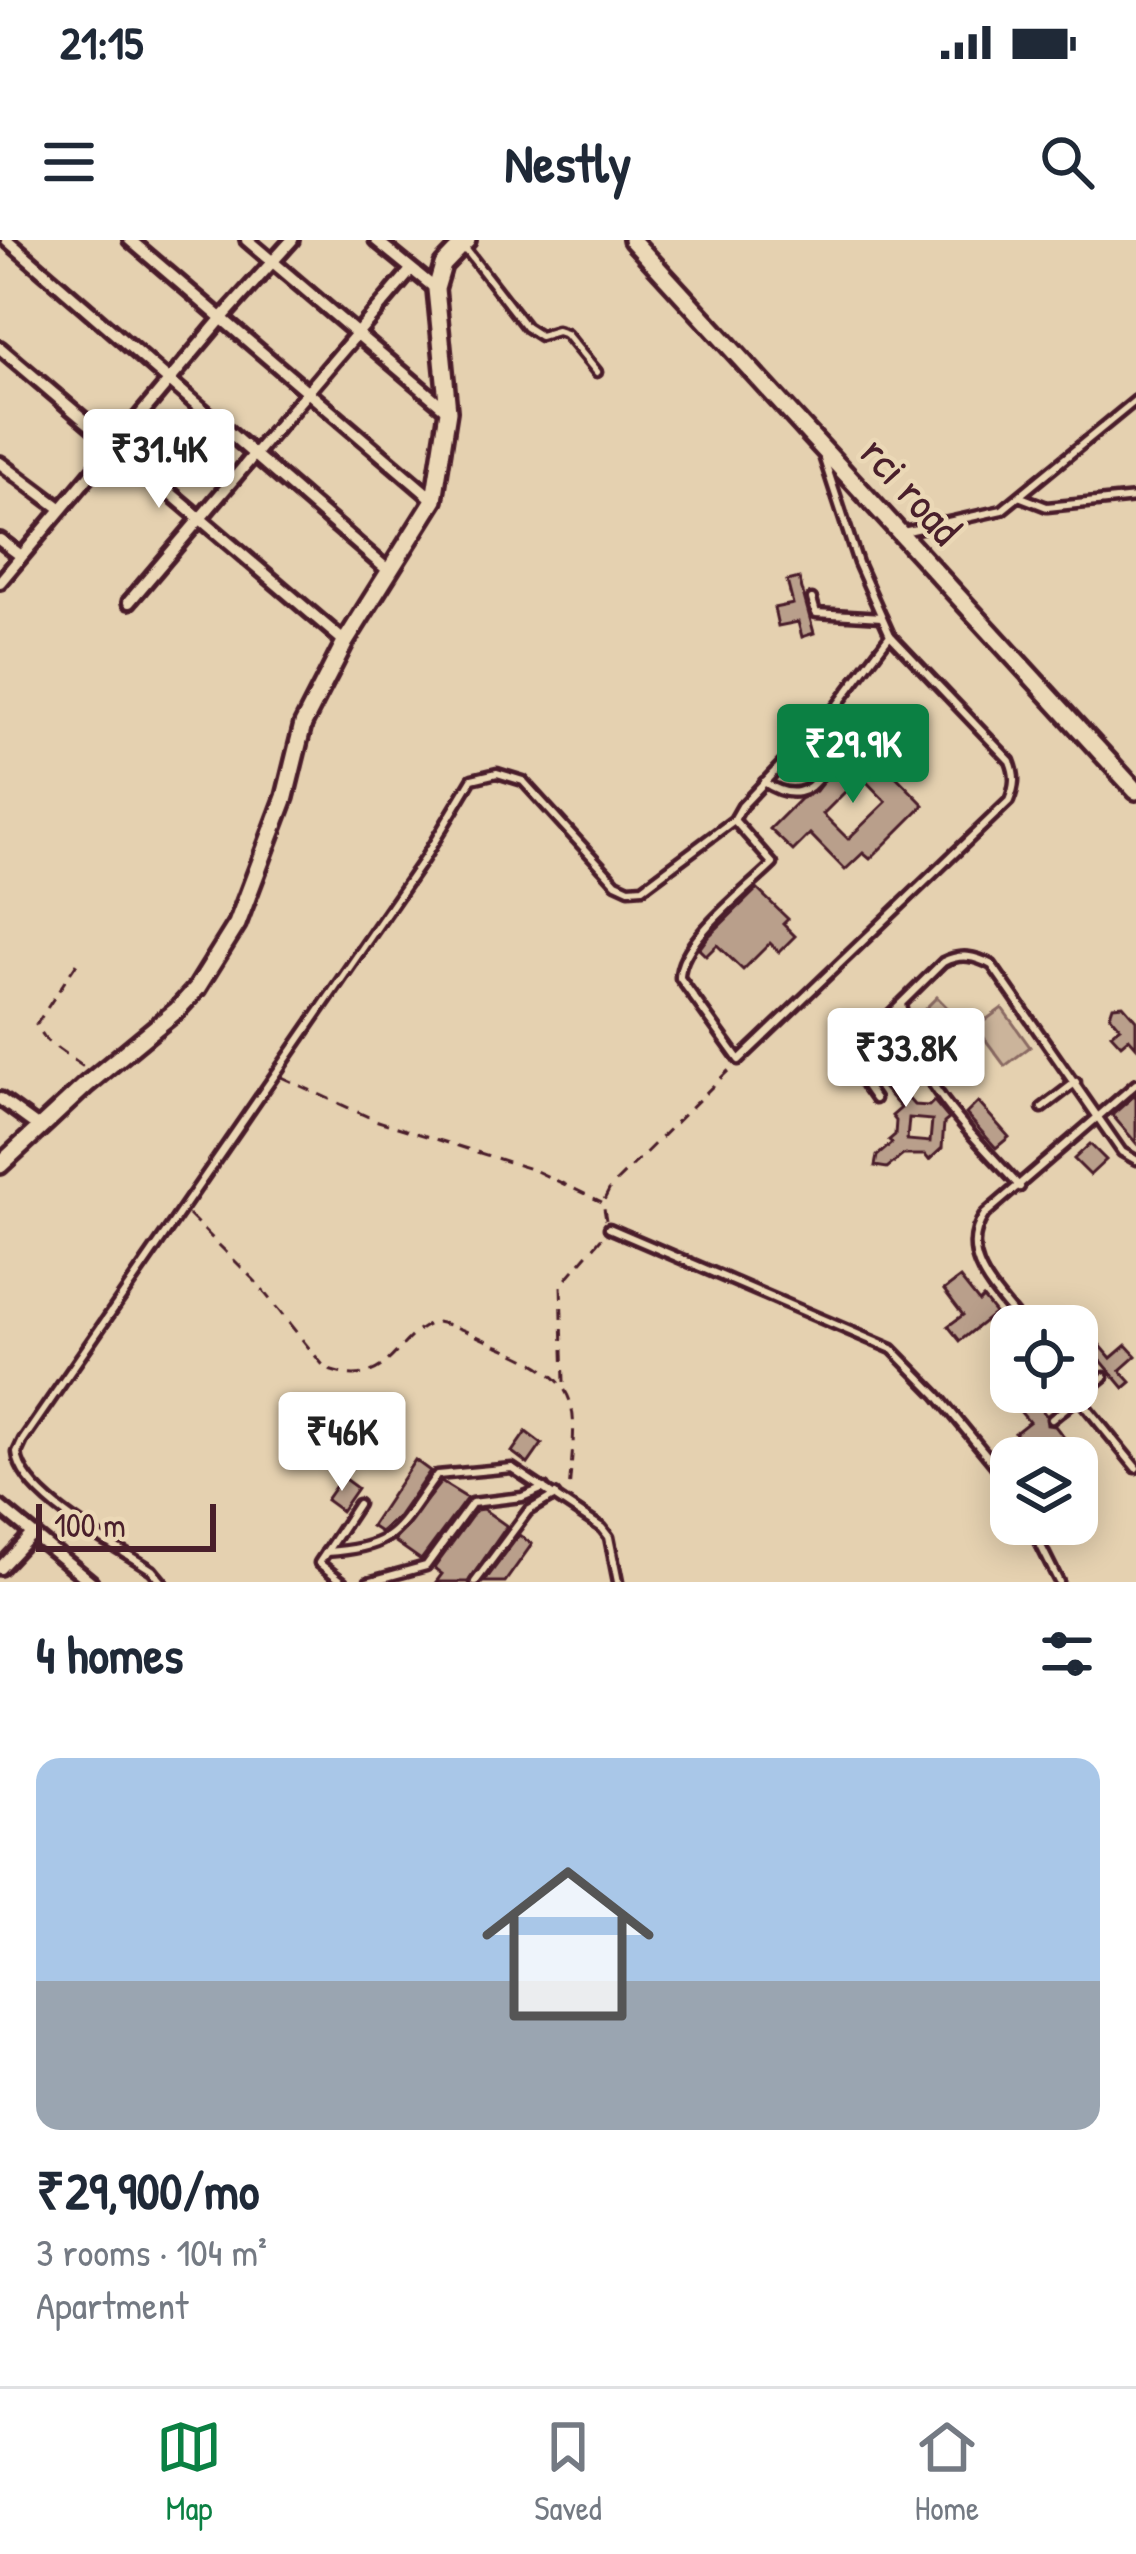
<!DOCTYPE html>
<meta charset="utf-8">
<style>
body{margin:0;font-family:"Patrick Hand",sans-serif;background:#f2f2f3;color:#1f2937;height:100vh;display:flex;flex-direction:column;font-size:45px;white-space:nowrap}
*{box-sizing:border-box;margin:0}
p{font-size:39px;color:#747a83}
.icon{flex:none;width:66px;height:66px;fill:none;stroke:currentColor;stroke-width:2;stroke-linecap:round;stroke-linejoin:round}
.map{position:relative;height:1342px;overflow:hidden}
.details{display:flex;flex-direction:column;background:#fff;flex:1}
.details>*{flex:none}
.tools{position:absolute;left:990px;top:1065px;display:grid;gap:24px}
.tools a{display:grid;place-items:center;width:108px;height:108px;border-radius:24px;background:#fff;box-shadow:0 6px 30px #0003;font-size:60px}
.scale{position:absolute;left:36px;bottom:30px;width:180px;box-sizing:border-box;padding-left:12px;border:6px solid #4a1f2b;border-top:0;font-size:33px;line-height:42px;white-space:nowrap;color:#4a1f2b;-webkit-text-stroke:9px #ebd8b6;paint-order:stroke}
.price{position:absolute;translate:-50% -102px;padding:0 27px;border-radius:12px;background:#fff;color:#222;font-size:39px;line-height:78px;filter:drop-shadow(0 3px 6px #0008)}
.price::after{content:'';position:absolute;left:50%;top:72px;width:36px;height:27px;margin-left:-18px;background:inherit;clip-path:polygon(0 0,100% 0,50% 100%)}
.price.on{background:#0b8043;color:#fff}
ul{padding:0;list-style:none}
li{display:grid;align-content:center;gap:24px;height:636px;padding:0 36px}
li span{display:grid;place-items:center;height:372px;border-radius:24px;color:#555}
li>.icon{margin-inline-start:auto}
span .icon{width:216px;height:216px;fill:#fffc;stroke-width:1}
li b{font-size:51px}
h2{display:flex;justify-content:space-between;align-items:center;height:144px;padding:0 36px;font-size:51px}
.status{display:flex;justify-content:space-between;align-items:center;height:84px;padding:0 60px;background:#fff;direction:ltr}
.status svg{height:33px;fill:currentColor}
header{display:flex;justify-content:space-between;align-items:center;height:156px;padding:0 36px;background:#fff;font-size:54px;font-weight:800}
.tab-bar{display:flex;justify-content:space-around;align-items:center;height:168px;border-top:3px solid #e0e1e3;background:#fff;font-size:33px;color:#747a83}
.tab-bar a{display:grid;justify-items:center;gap:6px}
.tab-bar .on{color:#0b8043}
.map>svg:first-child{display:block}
.green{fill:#cbb49b;stroke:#8a6a63;stroke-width:3}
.building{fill:#b99f8b;stroke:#4a1f2b;stroke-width:3;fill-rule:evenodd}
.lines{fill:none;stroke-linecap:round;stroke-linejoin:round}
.lane-casing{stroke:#4a1f2b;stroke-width:15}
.street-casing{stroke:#4a1f2b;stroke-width:20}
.secondary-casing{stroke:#4a1f2b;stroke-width:24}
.path{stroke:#4a1f2b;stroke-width:3;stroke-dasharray:12 9;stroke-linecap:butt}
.lane{stroke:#ebd8b6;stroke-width:6}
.street{stroke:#ebd8b6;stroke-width:10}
.secondary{stroke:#ebd8b6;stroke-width:15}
.labels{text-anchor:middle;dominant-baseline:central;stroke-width:9;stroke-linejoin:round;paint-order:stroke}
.street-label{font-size:45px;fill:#4a1f2b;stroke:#ebd8b6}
</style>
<div class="status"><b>21:15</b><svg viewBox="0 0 49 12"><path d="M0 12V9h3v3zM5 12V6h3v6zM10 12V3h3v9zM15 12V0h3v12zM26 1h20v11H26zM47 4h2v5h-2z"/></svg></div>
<header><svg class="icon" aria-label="menu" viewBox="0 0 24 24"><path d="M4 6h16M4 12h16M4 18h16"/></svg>Nestly<svg class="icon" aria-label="search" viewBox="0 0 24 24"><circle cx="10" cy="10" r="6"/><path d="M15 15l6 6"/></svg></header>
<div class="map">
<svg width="1136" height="1342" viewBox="0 0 1136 1342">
<rect width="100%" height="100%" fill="#e5d1b0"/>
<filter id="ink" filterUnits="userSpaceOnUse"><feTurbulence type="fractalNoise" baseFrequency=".00833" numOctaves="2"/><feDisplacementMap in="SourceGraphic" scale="24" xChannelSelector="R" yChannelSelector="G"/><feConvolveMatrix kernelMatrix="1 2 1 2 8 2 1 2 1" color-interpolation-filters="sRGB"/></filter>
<g filter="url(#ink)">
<!-- green -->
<g class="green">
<path d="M937,757L980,801L953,827L911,783Z"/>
<path d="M1002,768L1030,807L1005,826L976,787Z"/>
</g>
<!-- building -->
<g class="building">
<path d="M799,338L814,393L802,397L798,382L778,386L774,368L793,364L787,341Z"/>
<path d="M874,486L894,506L880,520L924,565L870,619L863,613L845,630L810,594L793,611L770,589L800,559L816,551L833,527ZM861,536L886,562L848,599L823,574Z"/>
<path d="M757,649L788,679L783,684L795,696L779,712L770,703L743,730L717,705L706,716L699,709L708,697Z"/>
<path d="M1123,765L1136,780V806L1129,798L1121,805L1111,794L1120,787L1110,775L1113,766Z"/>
<path d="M890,800L916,831L898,847L914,865L929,866L934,861L949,879L944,883L942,908L929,920L925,915H903L887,928L875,926L877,916L892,903L889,900L895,895L896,881L892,876L901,868L863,825ZM909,878L932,880L930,902L907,900Z"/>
<path d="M1136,854V903L1112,875Z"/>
<path d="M978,862L1009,897L996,908L966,874Z"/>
<path d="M1090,904L1106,920L1090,935L1074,919Z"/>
<path d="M960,1038L979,1062L983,1058L995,1073L960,1101L948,1086L963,1075L944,1050Z"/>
<path d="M1100,1105L1111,1118L1126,1105L1136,1116L1120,1130L1131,1142L1124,1148L1093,1111Z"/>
<path d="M1033,1159L1046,1175L1047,1185L1055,1186L1066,1200L1052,1211L1041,1198L1027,1209L1015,1193L1029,1182L1019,1170Z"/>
<path d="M526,1192L542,1204L528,1224L512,1212Z"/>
<path d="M415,1220L430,1231L398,1277L380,1292L371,1286Z"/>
<path d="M342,1237L357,1248L341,1271L326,1260Z"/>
<path d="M441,1242L467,1258L421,1320L394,1301Z"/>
<path d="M483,1269L507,1286L468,1342H436L442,1334L434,1328L476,1270Z"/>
<path d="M519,1295L532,1304L505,1342H484Z"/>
</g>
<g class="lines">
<defs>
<g id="lane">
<path d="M464,7L526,87L540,96L557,91L566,94L597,132"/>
<path d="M1021,257L1047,267L1136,258"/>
<path d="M903,292L1002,270L1136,160"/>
<path d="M812,359L816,373L882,377"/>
<path d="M764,542C819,579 837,510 835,468"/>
<path d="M734,580L773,624C747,650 679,701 680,738L739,820L1009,561C1015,546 1016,536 1010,521L890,395"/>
<path d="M901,764C911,839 972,894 1020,947"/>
<path d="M875,859L852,826L860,804L943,722C961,713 975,716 992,725L1122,912L1136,920"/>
<path d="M1042,868L1076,842"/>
<path d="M609,988L892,1109L937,1155L1011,1245"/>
<path d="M1023,1086C998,1053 955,1017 985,974L1136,844"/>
<path d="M1074,1152L1136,1228"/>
<path d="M1052,1179L1104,1137"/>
<path d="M1030,1284L1059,1342"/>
<path d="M326,1312C398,1308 397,1289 437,1235L512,1228L602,1288L609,1297L618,1342"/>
<path d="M162,1342L152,1330C116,1306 21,1257 17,1213L23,1200L424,619L472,539L497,533L523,541L616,643L629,649L643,648L734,580L742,566L835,468L890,395L858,323L824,219"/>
<path d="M343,1342L319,1323L358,1264"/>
<path d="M368,1342L426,1326L472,1263L522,1257L544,1248"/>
<path d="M475,1342L528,1271L555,1255"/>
</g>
<g id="street">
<path d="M7,0L390,332"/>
<path d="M130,0L434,260"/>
<path d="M247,0L448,171"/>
<path d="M376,0L436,49"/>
<path d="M0,108L345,402"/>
<path d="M0,223L60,268"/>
<path d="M0,300L20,315"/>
<path d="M0,342L221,79L292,0"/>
<path d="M129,362L411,30"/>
<path d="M0,859L40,888"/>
<path d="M0,1267L91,1342"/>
<path d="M0,1328L31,1295"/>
</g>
<g id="secondary">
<path d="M632,0L1136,551"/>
<path d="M0,925L86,845L177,770L197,748L237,684L285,557L303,484L345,402L434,260L448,171L436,49L443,25L467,0"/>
</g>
</defs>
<!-- lane casing -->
<use href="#lane" class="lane-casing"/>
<!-- street casing -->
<use href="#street" class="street-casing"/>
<!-- secondary casing -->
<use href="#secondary" class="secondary-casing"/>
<!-- path -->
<g class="path">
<path d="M77,723L36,785L47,801L85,828"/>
<path d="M281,837L375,880L534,930L602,962"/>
<path d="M189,975L255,1041L326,1129C392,1154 394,1092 437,1082C459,1086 478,1097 498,1106C587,1143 576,1164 569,1252"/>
<path d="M606,980L603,962L610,948L732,827"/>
<path d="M564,1142L561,1045L605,994"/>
</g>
<!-- lane -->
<use href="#lane" class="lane"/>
<!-- street -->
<use href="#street" class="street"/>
<!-- secondary -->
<use href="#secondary" class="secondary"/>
</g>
</g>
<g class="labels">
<!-- street labels -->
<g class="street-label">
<text transform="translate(912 250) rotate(48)">rci road</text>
</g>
</g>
</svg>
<div class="tools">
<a><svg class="icon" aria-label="locate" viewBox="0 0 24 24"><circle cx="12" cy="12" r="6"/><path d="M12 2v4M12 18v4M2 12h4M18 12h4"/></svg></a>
<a><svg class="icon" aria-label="layers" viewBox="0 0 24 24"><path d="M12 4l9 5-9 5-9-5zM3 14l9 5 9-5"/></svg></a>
</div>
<div class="scale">100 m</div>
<b class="price" style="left:159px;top:271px">₹31.4K</b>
<b class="price on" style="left:853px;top:566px">₹29.9K</b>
<b class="price" style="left:906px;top:870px">₹33.8K</b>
<b class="price" style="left:342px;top:1254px">₹46K</b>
</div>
<section class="details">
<h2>4 homes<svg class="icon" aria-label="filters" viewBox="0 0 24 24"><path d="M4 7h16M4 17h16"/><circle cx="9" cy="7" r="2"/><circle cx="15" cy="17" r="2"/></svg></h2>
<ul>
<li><span style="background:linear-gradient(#a9c7e8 60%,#9aa5b1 0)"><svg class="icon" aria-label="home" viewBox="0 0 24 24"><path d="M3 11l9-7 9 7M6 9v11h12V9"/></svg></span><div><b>₹29,900/mo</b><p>3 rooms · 104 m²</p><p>Apartment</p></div></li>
</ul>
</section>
<nav class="tab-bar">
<a class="on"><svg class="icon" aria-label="map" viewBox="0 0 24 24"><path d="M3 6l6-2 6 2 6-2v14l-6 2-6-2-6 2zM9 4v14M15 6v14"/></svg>Map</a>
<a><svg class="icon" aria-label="saved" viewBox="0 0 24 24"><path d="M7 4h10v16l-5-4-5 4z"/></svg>Saved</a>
<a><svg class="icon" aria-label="home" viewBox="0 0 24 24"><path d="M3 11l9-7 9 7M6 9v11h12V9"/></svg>Home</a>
</nav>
